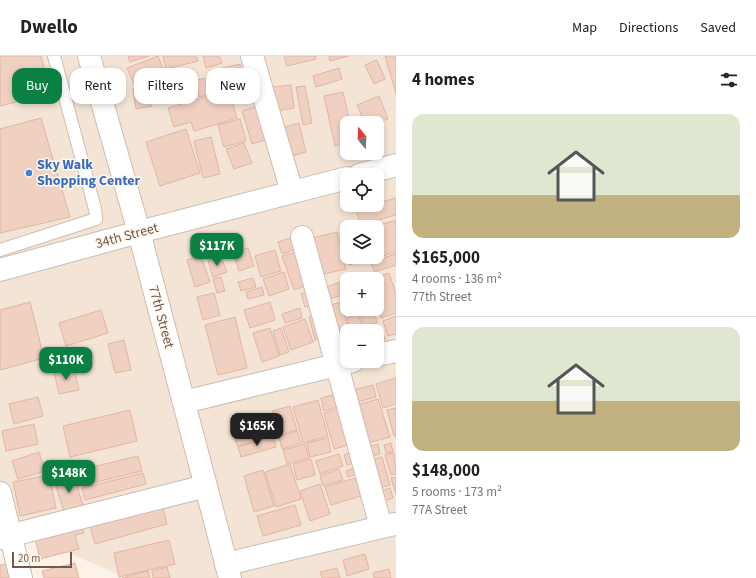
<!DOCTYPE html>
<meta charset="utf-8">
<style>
body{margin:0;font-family:"Source Sans 3",sans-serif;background:#f2f2f2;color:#222;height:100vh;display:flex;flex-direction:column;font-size:15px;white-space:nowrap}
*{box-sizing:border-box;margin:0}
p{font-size:13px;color:#767676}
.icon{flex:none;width:22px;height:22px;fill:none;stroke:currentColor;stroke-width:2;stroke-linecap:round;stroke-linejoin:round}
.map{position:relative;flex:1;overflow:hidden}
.details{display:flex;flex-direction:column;background:#fff;width:360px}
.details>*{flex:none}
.top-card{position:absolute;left:12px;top:12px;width:324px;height:36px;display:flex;gap:8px}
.needle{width:26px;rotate:342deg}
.controls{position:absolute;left:340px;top:60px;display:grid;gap:8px}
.controls a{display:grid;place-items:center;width:44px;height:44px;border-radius:8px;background:#fff;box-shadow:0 2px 6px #0003;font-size:20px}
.scale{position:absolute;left:12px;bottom:10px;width:60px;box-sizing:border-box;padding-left:4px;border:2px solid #75584c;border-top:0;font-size:11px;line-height:14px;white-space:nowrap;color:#75584c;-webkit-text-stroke:3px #fef7ee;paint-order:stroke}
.price{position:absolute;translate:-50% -34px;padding:0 9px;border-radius:8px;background:#0b8043;color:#fff;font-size:13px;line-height:26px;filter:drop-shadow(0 1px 2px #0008)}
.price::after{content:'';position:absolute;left:50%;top:24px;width:12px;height:9px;margin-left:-6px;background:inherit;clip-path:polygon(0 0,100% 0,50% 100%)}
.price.selected{background:#222;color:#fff}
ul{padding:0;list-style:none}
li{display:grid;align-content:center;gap:8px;height:212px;padding:0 16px}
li+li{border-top:1px solid #e0e0e0}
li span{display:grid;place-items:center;height:124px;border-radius:12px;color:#555}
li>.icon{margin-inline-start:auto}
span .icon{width:72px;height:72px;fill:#fffc;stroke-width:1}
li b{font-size:17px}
h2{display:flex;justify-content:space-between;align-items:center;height:48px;padding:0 16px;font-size:17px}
.chip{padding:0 14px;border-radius:12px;background:#fff;box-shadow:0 2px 6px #0003;font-size:14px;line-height:36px}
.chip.selected{background:#0b8043;color:#fff}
header{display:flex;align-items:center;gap:24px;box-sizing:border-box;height:56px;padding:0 20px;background:#fff;border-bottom:1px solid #e0e0e0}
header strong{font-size:19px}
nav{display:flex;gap:22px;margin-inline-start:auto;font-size:14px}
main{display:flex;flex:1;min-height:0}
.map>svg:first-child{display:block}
.residential{fill:#f3e4d6;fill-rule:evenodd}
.building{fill:#f0d0c0;stroke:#e2b5a1}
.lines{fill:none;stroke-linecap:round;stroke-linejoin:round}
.lane-casing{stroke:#cfbcb0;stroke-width:14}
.street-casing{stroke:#cfbcb0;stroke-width:24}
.secondary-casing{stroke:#d2bbae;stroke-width:24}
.lane{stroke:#fff;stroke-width:12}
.street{stroke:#fff;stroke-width:22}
.secondary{stroke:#fff;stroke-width:22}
.shop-dot{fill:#3f7fe0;stroke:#fef7ee;stroke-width:1.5}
.labels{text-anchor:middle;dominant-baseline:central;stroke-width:3;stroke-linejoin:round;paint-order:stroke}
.shop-label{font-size:14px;font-weight:bold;fill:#366cbe;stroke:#fef7ee;text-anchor:start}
.street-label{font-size:14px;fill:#75584c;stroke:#fef7ee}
</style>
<header>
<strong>Dwello</strong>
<nav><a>Map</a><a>Directions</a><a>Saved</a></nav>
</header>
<main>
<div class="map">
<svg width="396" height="522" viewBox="0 0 396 522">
<rect width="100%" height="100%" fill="#fcf2e7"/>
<!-- residential -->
<path class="residential" d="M0,0H396V522H128L0,469ZM347,67H377V97H347ZM347,119H377V149H347ZM347,171H377V201H347ZM347,223H377V253H347ZM347,275H377V305H347Z"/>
<!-- building -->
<g class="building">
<path d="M0,0H41L51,37L0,50Z"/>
<path d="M128,0H149L130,6Z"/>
<path d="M158,0L164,16L134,28L127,12Z"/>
<path d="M163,0H196L198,5L166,13Z"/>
<path d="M203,0H219L222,7L206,12Z"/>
<path d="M284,0H316V3L287,10Z"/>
<path d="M329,0H349L330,5Z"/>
<path d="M385,0H396V38Z"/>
<path d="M377,4L385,23L374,28L365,9Z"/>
<path d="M240,8L245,29L219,35L214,14Z"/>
<path d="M339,12L342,23L316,31L313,20Z"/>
<path d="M187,15L194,39L171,46L164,22Z"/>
<path d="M213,21L216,37L199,41L196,24Z"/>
<path d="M291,29L294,52L275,55L272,31Z"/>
<path d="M149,30L152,50L136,53L133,33Z"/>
<path d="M305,30L312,67L303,69L296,31Z"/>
<path d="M229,34L237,62L194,75L191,66L174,71L168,52Z"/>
<path d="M343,36L350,67H347V87L335,90L324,40Z"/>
<path d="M379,40L388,63L377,67H365L357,49Z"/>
<path d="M265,48L275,81L252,88L242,55Z"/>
<path d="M41,62L70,161L0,177V73Z"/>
<path d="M240,63L246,85L224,91L218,69Z"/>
<path d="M299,67L306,96L286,102L278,73Z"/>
<path d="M186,73L200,117L160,130L146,86Z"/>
<path d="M211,81L220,118L203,122L194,85Z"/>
<path d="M244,87L252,107L234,113L226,93Z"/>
<path d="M396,142V159L360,169L356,153L377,149V147Z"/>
<path d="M396,164V196L370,204L369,201H377V171H373Z"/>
<path d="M347,175V201H361L362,205L349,209L340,177Z"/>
<path d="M337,176L346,213L320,219L312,182Z"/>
<path d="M296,180L300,192L282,198L278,186Z"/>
<path d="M248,192L254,210L239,215L233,197Z"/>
<path d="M275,194L281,215L261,221L255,200Z"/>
<path d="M300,195L311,228L294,234L282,200Z"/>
<path d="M396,198V209L374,216L371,206Z"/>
<path d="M201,200L210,226L195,231L187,204Z"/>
<path d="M221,201L227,216L213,221L208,205Z"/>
<path d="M284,216L289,233L269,240L263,223Z"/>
<path d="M389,217L396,238V257L381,262L377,248V223H371Z"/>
<path d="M221,221L225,235L217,237L213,223Z"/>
<path d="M253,222L256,231L241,235L238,226Z"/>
<path d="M341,226L345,238L330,243L326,231Z"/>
<path d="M262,231L264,239L248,243L246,236Z"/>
<path d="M312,235L316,248L305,251L301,238Z"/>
<path d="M214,237L220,259L203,264L197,241Z"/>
<path d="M30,246L44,302L0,314V254Z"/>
<path d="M270,246L275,264L250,272L244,254Z"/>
<path d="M341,246L348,270L338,273L331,249Z"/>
<path d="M300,252L302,262L285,267L282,258Z"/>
<path d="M359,253H374L377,267L363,270Z"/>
<path d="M101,254L108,277L66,290L59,267Z"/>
<path d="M318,258L325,281L315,284L309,261Z"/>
<path d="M358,258L363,275H351L347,262Z"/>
<path d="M396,260V278L388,280L383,265Z"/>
<path d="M235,261L247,312L218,319L205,269Z"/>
<path d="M305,263L313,286L291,294L283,271Z"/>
<path d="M379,268L385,283L377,286V275H366L365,273Z"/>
<path d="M270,272L279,300L262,306L253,277Z"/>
<path d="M281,272L289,296L280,299L273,275Z"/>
<path d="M348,273L347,286L342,287L338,275Z"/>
<path d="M124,284L131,314L115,317L108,288Z"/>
<path d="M74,312L79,334L59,338L54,316Z"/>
<path d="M396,322V348L383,352L376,328Z"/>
<path d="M373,329L376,341L357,346L354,334Z"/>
<path d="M341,337L345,349L324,355L321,342Z"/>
<path d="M38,341L43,360L14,368L9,348Z"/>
<path d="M378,343L390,381L368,387L357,349Z"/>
<path d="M318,344L328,380L303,387L293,351Z"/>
<path d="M290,350L297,374L279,379L272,355Z"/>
<path d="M346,351L356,387L334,393L324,357Z"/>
<path d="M396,352V380H394L387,354Z"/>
<path d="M130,354L137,385L70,401L63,370Z"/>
<path d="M270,358L276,379L237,390L231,370Z"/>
<path d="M34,368L38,388L6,395L2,375Z"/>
<path d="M297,375L301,387L282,393L279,381Z"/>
<path d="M273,381L276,391L241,401L238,391Z"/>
<path d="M328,382L331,396L310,401L307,387Z"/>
<path d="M391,387L393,396L386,397L384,389Z"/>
<path d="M305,388L309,402L287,408L283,394Z"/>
<path d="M378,388L380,398L370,401L368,391Z"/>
<path d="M39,396L45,415L18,423L12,405Z"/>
<path d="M351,396L354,407L347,409L344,399Z"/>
<path d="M394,397L396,418L391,419L385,399Z"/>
<path d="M339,398L343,410L320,418L316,405Z"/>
<path d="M138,400L142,415L84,429L80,414Z"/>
<path d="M382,401L390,429L379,432L372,404Z"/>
<path d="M311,403L315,419L297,424L293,408Z"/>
<path d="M290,408L301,443L276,451L265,416Z"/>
<path d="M355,412L357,418L348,421L346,415Z"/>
<path d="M339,413L343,424L323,430L320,420Z"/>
<path d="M263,414L274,450L254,456L244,420Z"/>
<path d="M143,417L146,428L85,444L82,432Z"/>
<path d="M49,419L56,452L20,460L13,426Z"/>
<path d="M74,421L83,449L64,455L55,427Z"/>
<path d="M359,421L364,439L331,449L325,431Z"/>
<path d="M396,421V439L391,422Z"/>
<path d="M320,428L330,458L310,465L300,435Z"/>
<path d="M390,432L393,442L384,445L381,435Z"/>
<path d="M161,443L167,468L95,488L88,463Z"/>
<path d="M295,449L301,469L263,480L257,460Z"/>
<path d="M81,467L84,477L75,479L79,493L40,503L34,479Z"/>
<path d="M169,484L175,508L119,521L114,497Z"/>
<path d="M365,498L369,513L347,520L343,504Z"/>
<path d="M75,507L79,522H44L42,515Z"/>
<path d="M7,508L10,522H0V509Z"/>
<path d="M167,511L170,522H153L152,515Z"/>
<path d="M337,512L340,522H322L320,516Z"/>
<path d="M389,513L391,522H374L373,517Z"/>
<path d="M148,515L150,522H122Z"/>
</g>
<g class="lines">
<defs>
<path id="lane" d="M0,194L96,163L95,153L54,0"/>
<g id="street">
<path d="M252,0L292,136"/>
<path d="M359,119L396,109"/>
<path d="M302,181L381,471"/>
<path d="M0,214L139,176L347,122"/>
<path d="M377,299L396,295"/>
<path d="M184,346L353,305"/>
<path d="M0,437L21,522"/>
<path d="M0,482L206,430"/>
<path d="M226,508L395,468"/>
</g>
<path id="secondary" d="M89,0L139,176L230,522"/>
</defs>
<!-- lane casing -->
<use href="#lane" class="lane-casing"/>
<!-- street casing -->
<use href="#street" class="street-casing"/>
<!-- secondary casing -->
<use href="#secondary" class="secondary-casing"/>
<!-- lane -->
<use href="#lane" class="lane"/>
<!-- street -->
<use href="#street" class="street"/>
<!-- secondary -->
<use href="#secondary" class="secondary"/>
</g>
<!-- markers -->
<circle class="shop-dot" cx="29" cy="117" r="4"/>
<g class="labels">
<!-- shop labels -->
<g class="shop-label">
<text x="37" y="109">Sky Walk<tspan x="37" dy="16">Shopping Center</tspan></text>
</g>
<!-- street labels -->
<g class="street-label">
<text transform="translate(127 180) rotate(-15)">34th Street</text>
<text transform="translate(161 261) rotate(75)">77th Street</text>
</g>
</g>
</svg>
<div class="controls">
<a><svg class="needle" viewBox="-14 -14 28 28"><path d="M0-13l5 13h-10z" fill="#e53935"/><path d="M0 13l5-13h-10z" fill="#767676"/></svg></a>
<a><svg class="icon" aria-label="locate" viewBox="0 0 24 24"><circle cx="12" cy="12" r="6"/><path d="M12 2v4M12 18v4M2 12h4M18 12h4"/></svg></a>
<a><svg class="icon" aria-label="layers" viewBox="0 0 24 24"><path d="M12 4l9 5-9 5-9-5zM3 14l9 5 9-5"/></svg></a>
<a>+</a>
<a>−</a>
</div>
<div class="scale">20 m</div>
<b class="price" style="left:217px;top:211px">$117K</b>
<b class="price" style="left:66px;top:325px">$110K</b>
<b class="price selected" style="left:257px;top:391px">$165K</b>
<b class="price" style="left:69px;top:438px">$148K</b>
<div class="top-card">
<a class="chip selected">Buy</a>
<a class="chip">Rent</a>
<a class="chip">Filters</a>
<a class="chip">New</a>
</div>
</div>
<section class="details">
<h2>4 homes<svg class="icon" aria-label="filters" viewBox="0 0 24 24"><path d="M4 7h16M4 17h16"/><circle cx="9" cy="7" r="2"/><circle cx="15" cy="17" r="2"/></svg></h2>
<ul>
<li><span style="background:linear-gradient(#dfe7d0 65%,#c2b280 0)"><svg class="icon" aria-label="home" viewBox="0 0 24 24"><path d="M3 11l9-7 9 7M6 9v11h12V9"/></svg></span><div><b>$165,000</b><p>4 rooms · 136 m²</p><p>77th Street</p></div></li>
<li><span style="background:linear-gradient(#dfe7d0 60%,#c2b280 0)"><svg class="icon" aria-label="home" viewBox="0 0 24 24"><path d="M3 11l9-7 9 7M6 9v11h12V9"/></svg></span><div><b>$148,000</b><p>5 rooms · 173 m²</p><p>77A Street</p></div></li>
</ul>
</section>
</main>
